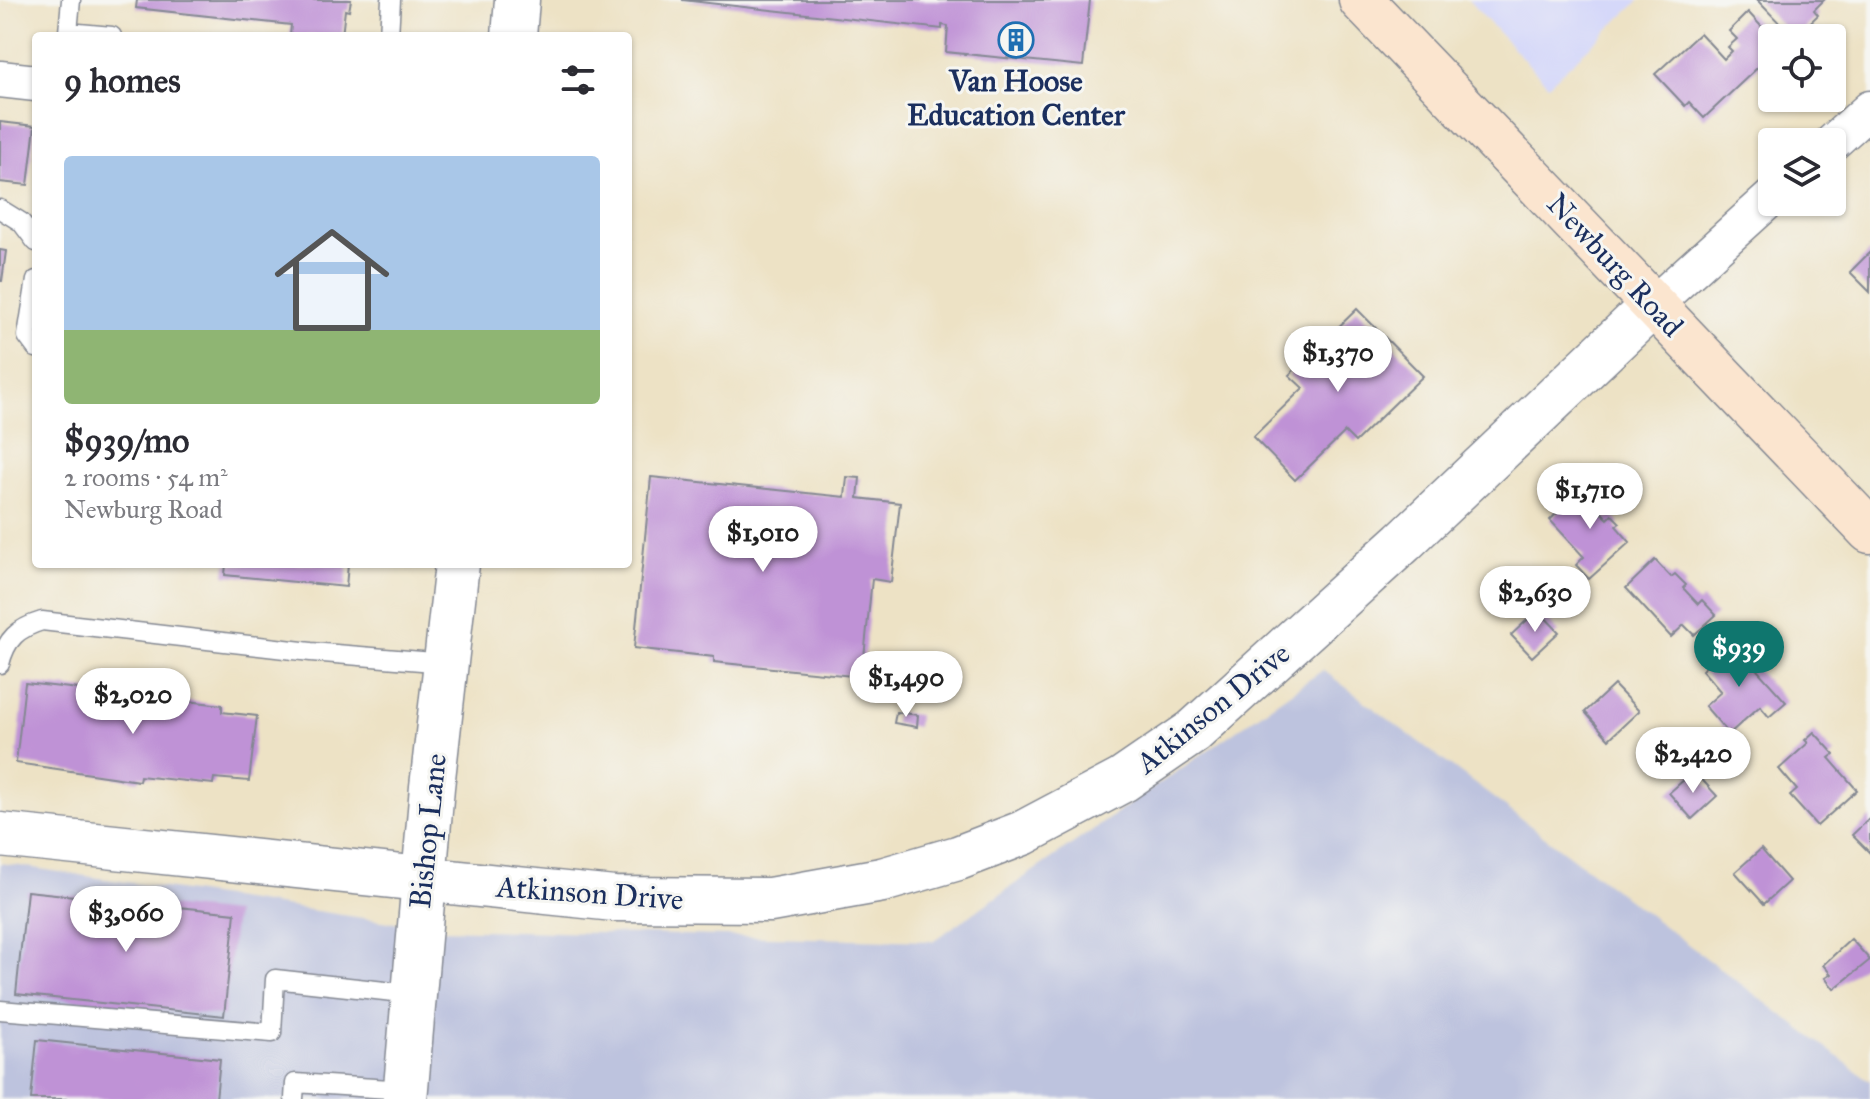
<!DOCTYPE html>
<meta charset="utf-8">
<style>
body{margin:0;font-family:"IM FELL Great Primer",serif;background:#f2f2f3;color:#2b2b33;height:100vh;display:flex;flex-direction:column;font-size:30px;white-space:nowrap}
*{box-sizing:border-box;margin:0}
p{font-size:26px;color:#7c7c81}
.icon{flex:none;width:44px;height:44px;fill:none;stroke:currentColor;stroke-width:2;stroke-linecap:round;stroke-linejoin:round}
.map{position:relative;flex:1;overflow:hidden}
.details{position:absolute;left:32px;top:32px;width:600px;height:536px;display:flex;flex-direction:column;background:#fff;border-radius:8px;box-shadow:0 2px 6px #0004}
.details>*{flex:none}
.controls{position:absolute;left:1758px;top:24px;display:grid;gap:16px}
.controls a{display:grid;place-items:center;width:88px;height:88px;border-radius:8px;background:#fff;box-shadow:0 2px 6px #0004;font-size:40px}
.price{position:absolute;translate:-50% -68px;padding:0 18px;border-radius:28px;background:#fff;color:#222;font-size:26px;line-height:52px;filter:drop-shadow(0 2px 4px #0008)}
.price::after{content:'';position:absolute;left:50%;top:48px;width:24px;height:18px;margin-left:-12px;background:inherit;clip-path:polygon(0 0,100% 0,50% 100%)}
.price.selected{background:#0f766e;color:#fff}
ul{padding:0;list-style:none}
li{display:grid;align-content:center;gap:16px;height:424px;padding:0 32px}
li span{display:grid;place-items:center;height:248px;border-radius:8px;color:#555}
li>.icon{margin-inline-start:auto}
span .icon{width:144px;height:144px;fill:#fffc;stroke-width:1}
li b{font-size:34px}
h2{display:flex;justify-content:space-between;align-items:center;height:96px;padding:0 32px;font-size:34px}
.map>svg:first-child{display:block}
.built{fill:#d5d8f9}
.industrial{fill:#bdc3de}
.building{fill:#bf92d6}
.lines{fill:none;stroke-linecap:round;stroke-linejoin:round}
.service-casing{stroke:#848892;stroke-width:21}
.minor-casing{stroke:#848892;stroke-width:39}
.tertiary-casing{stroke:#848892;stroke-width:47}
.secondary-casing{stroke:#848892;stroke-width:47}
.service{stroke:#fff;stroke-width:18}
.minor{stroke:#fff;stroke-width:36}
.tertiary{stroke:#fff;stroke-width:44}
.secondary{stroke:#fbe5cf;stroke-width:44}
.labels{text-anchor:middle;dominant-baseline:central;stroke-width:6;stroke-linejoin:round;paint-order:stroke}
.poi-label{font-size:30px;font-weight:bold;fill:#1b2f5e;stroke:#f6f6f2}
.street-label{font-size:30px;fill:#1b2f5e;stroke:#f6f6f2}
</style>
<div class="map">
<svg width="1870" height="1099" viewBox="0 0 1870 1099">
<rect width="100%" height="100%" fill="#f6f6f2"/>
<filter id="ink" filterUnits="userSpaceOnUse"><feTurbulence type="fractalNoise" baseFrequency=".0125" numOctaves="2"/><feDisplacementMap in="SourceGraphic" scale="16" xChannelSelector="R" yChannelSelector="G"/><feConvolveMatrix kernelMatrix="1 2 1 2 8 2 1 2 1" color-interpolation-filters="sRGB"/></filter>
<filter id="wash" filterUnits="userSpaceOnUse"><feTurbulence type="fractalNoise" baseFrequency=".006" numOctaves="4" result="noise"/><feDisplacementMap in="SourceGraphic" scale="32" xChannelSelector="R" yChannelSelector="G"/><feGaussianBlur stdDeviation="1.8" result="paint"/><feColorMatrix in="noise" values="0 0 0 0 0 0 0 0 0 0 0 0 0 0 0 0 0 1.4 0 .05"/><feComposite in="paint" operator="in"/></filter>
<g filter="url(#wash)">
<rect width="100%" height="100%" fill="#ede2c5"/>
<!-- built -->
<path class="built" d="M1468,0H1640L1548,85Z"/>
<!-- industrial -->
<path class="industrial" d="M1323,670L1870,1081V1099H0V863L435,929L933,941Z"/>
<g id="blocks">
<!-- building -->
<g class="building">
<path d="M137,0H351L349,11L345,10L342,36H290L291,25L136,8Z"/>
<path d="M682,0H1090L1083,66L946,52L948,26L942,25V29Z"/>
<path d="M1757,0H1824L1814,10L1818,15L1794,38Z"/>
<path d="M1748,12L1772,38V54L1704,118L1689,102L1685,106L1655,74L1700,33L1724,59L1732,51L1728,47L1737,39L1729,31Z"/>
<path d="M0,122L35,126L28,185L0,182Z"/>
<path d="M0,250L6,251L2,281H0Z"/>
<path d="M1870,252V292L1850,272Z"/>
<path d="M1357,309L1423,376L1355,442L1345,432L1295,480L1253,437L1303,388L1289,375Z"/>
<path d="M651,477L845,497L847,477L860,478L858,498L900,503L891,582L872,579L862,677L714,662V657L634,648Z"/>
<path d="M1585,484L1604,506L1599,510L1608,519L1612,515L1620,523L1616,526L1630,542L1589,579L1576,565L1584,557L1550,520Z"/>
<path d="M1655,560L1671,577L1675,574L1686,585L1683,588L1698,604L1702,600L1716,615L1694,635L1684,625L1671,637L1626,588Z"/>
<path d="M226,564H348L346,587L225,575Z"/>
<path d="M1538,610L1559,632L1532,657L1511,635Z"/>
<path d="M1732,643L1748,660L1752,656L1761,667L1757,670L1786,702L1769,717L1760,706L1729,734L1705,706L1721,692L1702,670Z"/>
<path d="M25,683L222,705V712L257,716L249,781L214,778L213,784L140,776L139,781L16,763Z"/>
<path d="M1614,685L1639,711L1609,739L1585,712Z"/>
<path d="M896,712L918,715L917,727L894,723Z"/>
<path d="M1814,732L1834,754L1829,758L1857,790L1817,826L1790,796L1797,790L1779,769L1808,743L1805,740Z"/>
<path d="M1694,771L1717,796L1692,819L1669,793Z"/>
<path d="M1870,818V853L1852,835Z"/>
<path d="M1761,849L1789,881L1764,904L1735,872Z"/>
<path d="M27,891L235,913L224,1016L16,994Z"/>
<path d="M1851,939L1870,960L1834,989L1825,978L1831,974L1823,965Z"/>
<path d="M37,1040L220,1059L216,1099H31Z"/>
</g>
</g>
</g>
<g filter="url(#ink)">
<use href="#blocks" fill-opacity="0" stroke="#848892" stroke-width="2"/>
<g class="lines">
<defs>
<g id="service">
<path d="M71,0L68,32L112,36"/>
<path d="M389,36L391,0"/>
<path d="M0,209L21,222L36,242"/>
<path d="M36,280L27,336L36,348"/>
<path d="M0,664C6,639 18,628 42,621L311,652L446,663"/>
<path d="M0,1010L272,1033L275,979L412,994"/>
<path d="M294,1099L295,1083L406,1090"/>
</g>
<g id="minor">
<path d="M0,79L36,83"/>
<path d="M1832,143L1870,109"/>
<path d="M1654,304L1772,197"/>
</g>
<g id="tertiary">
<path d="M514,36L517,0"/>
<path d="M0,835L614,899L770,900L882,880L958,858L1023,833L1123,780L1193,732L1403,542L1654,304"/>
<path d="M405,1099L432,787L457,564"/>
</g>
<path id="secondary" d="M1361,0L1870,531"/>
</defs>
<!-- service casing -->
<use href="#service" class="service-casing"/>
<!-- minor casing -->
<use href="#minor" class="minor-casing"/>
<!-- tertiary casing -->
<use href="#tertiary" class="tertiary-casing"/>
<!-- secondary casing -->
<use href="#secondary" class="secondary-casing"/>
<!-- service -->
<use href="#service" class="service"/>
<!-- minor -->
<use href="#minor" class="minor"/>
<!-- tertiary -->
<use href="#tertiary" class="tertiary"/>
<!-- secondary -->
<use href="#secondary" class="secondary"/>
</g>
</g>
<!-- icons -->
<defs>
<symbol id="building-ring" viewBox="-11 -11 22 22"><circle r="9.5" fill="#f6f6f2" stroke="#1f6fb2" stroke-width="1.5"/><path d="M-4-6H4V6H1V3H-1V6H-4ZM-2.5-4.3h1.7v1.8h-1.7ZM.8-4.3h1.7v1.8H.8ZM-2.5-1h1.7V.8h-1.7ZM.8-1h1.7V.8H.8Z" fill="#1f6fb2"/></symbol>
</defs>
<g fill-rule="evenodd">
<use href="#building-ring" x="996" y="20" width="40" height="40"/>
</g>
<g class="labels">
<!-- poi labels -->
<g class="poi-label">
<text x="1016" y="81">Van Hoose<tspan x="1016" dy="34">Education Center</tspan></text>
</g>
<!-- street labels -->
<g class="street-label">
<text transform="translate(1615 265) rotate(47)">Newburg Road</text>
<text transform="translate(1213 708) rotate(-39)">Atkinson Drive</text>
<text transform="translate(428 831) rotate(-84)">Bishop Lane</text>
<text transform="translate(590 893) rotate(4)">Atkinson Drive</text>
</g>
</g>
</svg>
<div class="controls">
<a><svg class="icon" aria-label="locate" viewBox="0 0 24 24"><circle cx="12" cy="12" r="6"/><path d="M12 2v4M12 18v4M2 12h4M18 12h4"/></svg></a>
<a><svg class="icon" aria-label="layers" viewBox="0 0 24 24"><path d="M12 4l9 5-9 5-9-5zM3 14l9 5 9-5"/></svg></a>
</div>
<b class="price" style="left:1338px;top:394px">$1,370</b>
<b class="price" style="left:1590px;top:531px">$1,710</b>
<b class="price" style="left:763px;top:574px">$1,010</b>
<b class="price" style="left:1535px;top:634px">$2,630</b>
<b class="price selected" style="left:1739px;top:689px">$939</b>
<b class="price" style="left:906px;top:719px">$1,490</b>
<b class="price" style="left:133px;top:736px">$2,020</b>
<b class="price" style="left:1693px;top:795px">$2,420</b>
<b class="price" style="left:126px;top:954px">$3,060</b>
<section class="details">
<h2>9 homes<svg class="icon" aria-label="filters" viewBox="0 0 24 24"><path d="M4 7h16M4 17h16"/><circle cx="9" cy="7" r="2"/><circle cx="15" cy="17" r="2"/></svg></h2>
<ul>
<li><span style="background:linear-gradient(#a9c7e8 70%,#8fb573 0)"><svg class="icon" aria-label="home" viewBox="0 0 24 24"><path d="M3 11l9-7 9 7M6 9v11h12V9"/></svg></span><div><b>$939/mo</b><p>2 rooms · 54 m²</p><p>Newburg Road</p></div></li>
</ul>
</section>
</div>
